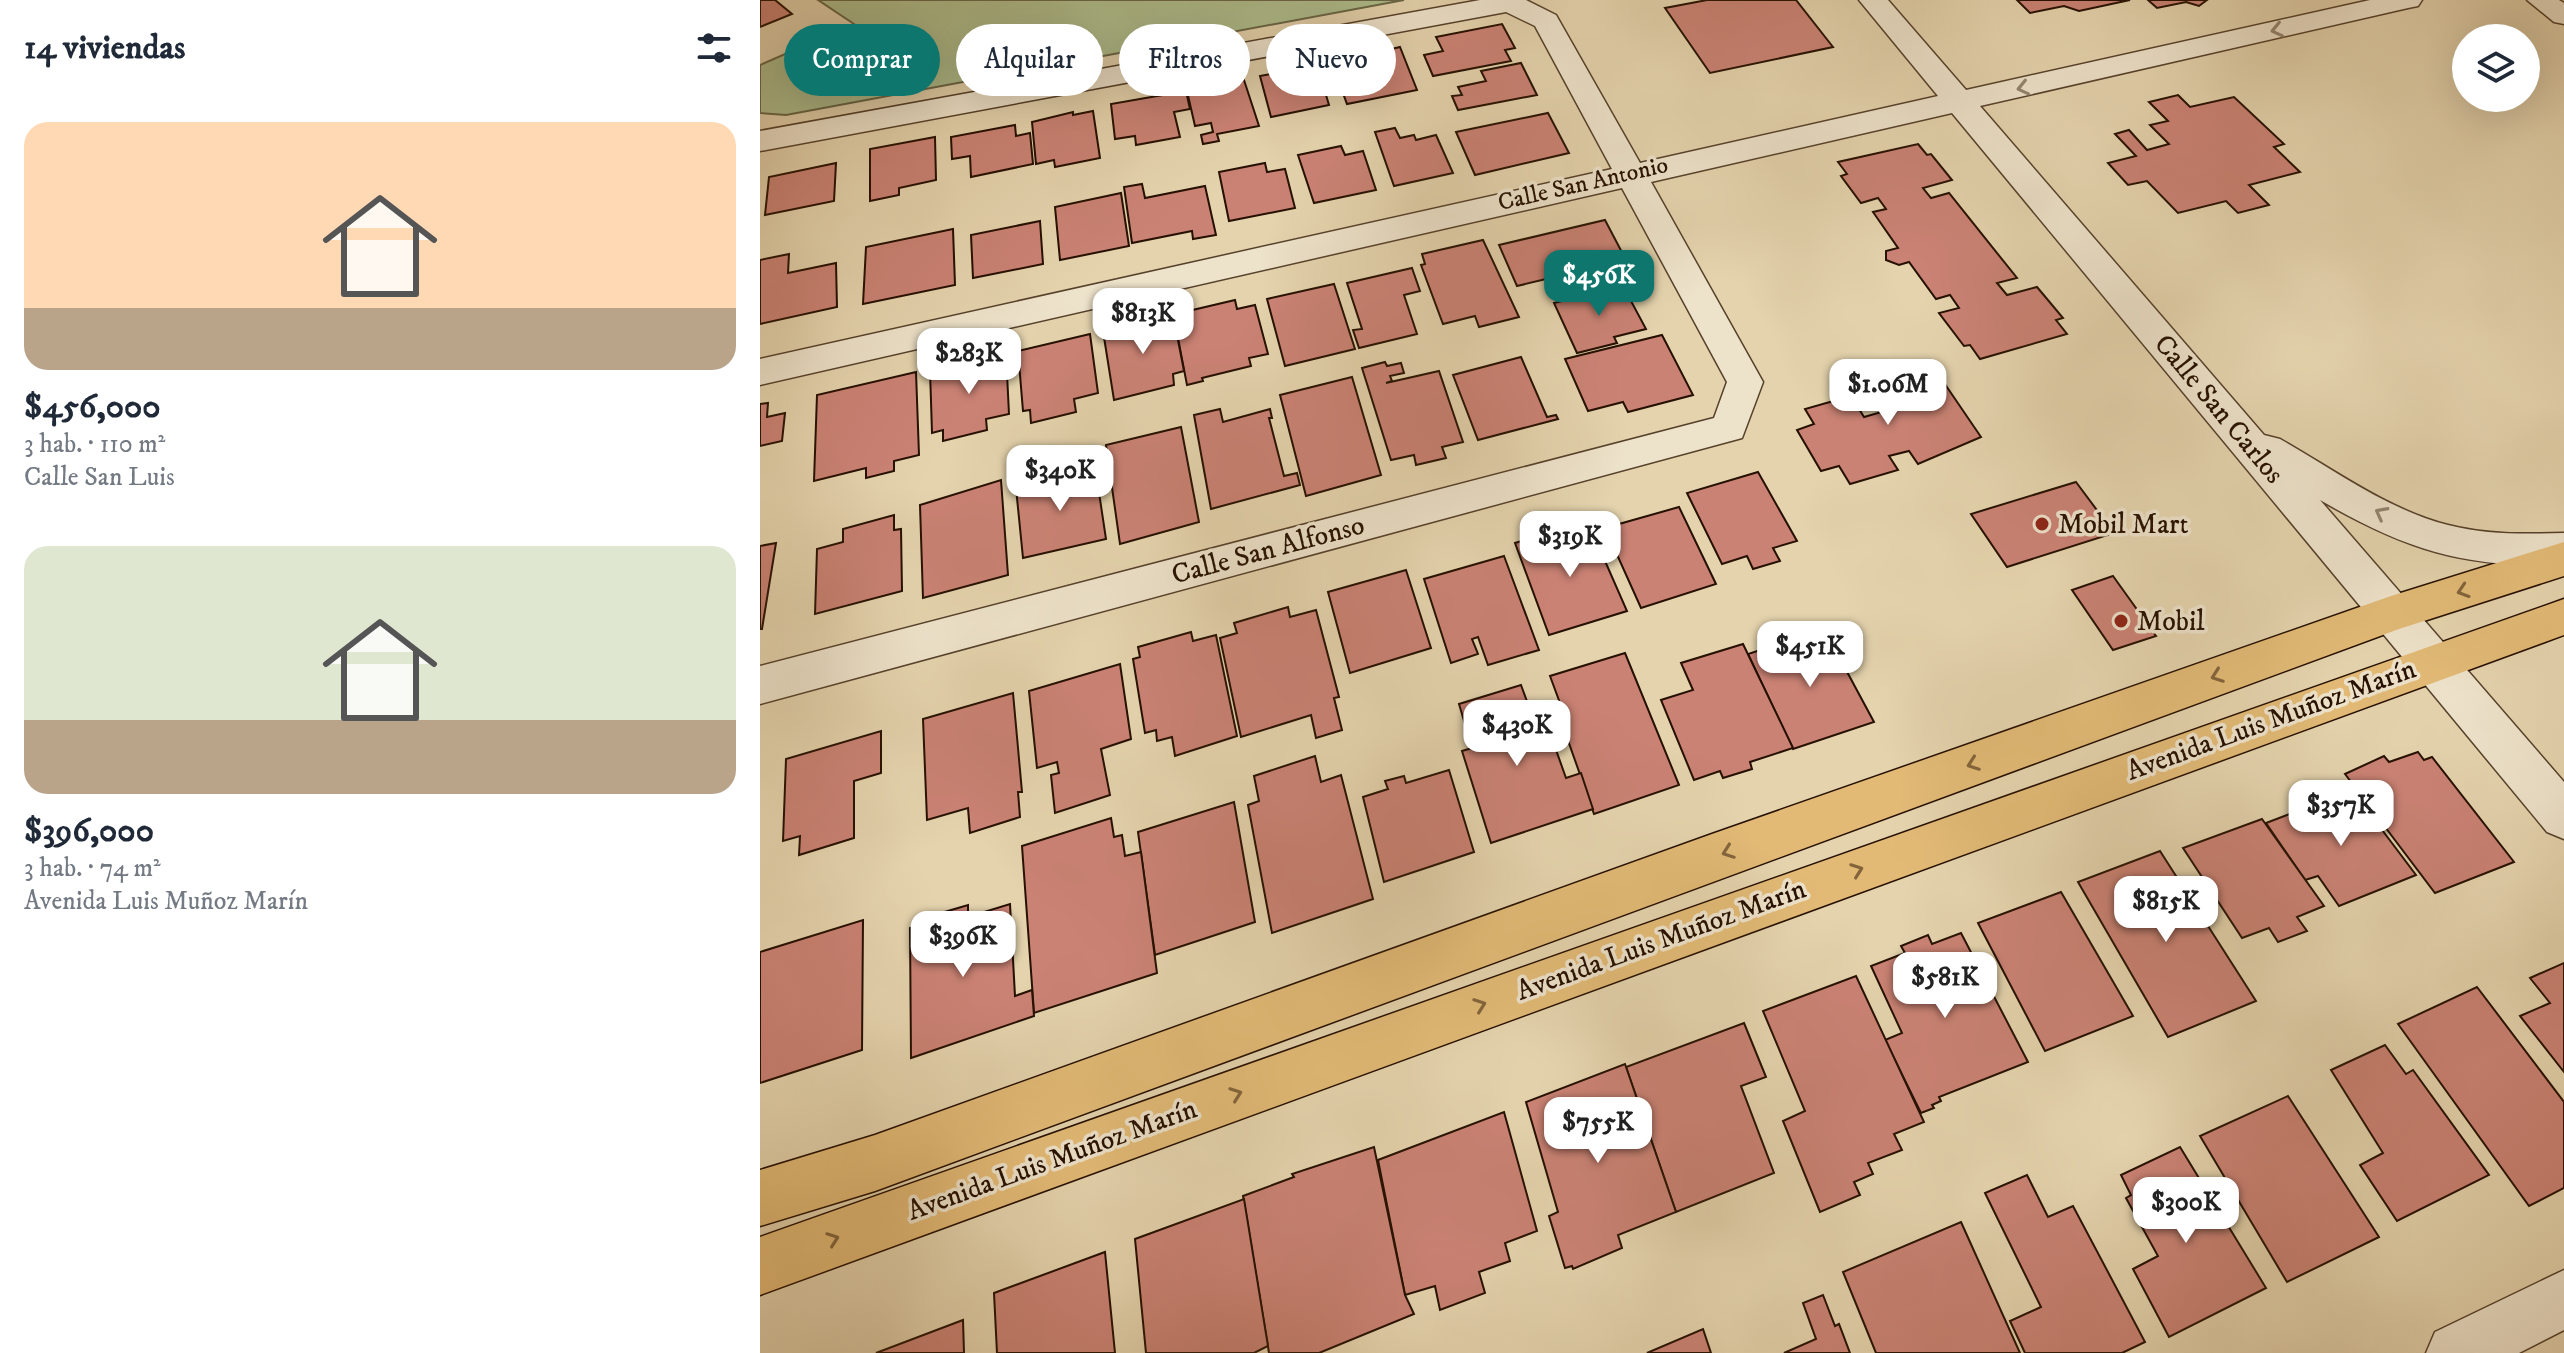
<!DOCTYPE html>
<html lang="es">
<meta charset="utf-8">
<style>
body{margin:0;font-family:"IM FELL DW Pica",serif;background:#f6f6f7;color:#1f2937;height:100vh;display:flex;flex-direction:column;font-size:30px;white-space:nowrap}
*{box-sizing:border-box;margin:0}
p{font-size:26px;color:#747a83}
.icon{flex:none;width:44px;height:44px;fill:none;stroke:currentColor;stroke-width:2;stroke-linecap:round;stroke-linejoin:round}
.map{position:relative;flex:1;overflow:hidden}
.side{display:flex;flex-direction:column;background:#fff;width:760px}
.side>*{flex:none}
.banner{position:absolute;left:24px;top:24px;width:760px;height:72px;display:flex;gap:16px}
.fabs{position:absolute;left:1692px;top:24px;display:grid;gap:16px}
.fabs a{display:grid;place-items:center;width:88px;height:88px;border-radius:50%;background:#fff;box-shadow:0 8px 32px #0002;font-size:40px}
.price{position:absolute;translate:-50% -68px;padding:0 18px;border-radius:16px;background:#fff;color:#222;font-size:26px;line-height:52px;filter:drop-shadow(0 2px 4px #0008)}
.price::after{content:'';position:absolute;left:50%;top:48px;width:24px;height:18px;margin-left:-12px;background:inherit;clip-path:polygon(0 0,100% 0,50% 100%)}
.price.active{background:#0f766e;color:#fff}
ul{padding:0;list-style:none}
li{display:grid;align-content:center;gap:16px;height:424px;padding:0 24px}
li span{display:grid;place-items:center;height:248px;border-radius:24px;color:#555}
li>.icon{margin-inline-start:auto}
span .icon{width:144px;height:144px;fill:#fffc;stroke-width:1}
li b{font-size:34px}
h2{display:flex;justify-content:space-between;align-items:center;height:96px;padding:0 24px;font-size:34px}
.pill{padding:0 28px;border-radius:36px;background:#fff;box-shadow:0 8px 32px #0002;font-size:28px;line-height:72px}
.pill.active{background:#0f766e;color:#fff}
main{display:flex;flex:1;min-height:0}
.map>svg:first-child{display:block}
.green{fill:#aebe8e;stroke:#6a6747;stroke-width:2}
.building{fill:#ca8274;stroke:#261000;stroke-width:2}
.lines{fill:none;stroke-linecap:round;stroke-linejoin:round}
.street-casing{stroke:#56412b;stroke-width:3}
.primary-casing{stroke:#261000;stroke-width:3}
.street{fill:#ede2ca;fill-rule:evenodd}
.primary{fill:#e2ba76;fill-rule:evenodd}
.oneway{stroke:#93846f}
.oneway2{stroke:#84653b}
.poi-dot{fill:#8f2418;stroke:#ede2ca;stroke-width:3}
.labels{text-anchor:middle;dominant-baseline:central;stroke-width:7;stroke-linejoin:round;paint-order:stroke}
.far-street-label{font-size:24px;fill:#261000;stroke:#ede2ca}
.street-label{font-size:28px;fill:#261000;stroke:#ede2ca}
.poi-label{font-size:28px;fill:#261000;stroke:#ede2ca;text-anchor:start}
</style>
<main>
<section class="side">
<h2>14 viviendas<svg class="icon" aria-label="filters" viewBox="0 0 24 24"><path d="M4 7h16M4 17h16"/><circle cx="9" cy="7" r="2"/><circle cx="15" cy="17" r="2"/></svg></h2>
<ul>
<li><span style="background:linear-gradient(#ffd9b3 75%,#b9a48a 0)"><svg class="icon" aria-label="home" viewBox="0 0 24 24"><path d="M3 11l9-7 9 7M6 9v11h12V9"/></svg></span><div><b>$456,000</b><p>3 hab. · 110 m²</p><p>Calle San Luis</p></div></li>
<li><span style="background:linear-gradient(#dfe7d0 70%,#b9a48a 0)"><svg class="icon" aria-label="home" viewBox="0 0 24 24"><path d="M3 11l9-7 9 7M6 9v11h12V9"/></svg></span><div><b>$396,000</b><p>3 hab. · 74 m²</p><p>Avenida Luis Muñoz Marín</p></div></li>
</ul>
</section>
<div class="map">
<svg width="1804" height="1353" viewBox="0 0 1804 1353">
<rect width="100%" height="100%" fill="#e4d3ad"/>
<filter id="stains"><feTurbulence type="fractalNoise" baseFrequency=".0025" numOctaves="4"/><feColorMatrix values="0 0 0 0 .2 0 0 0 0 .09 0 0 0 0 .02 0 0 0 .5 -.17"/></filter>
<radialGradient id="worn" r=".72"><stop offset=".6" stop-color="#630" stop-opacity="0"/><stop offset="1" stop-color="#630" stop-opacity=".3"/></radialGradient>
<!-- green -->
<path class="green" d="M58,0H644L26,115L0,113V65L94,24Z"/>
<!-- building -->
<g class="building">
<path d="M0,0H15L32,14L0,27Z"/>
<path d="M947,0H1036L1073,47L950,73L905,8Z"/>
<path d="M1257,0H1370L1319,11L1304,6L1270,13Z"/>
<path d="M1388,0H1447L1439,6L1426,2L1397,8Z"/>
<path d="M742,24L755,48L745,50L751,61L673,76L664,55L683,51L676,37Z"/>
<path d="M640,47L657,90L587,104L572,63Z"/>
<path d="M761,63L777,95L698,110L692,96L702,95L698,87L726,81L721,71Z"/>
<path d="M557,65L569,105L511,117L500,76Z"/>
<path d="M484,80L499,126L457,134L459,141L443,144L441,135L453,132L451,123L435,126L427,91Z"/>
<path d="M426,91L430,109L414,112L420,137L376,145L375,136L355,139L351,104Z"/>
<path d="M1418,95L1430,107L1474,97L1524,144L1514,147L1540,172L1489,185L1509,205L1478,213L1466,201L1418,213L1387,181L1368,185L1348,163L1376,156L1355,134L1369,130L1387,150L1409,144L1390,125L1408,121L1389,102Z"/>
<path d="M333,111L340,158L295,167L294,160L276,164L272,122L313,112V115Z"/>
<path d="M788,113L809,153L715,175L696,132Z"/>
<path d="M255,125L256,136L270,133L273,164L211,177L210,156L192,159L191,137Z"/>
<path d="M635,128L640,138L654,135L656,140L676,135L693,173L634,186L615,132Z"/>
<path d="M175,137L176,180L139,188V195L110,201V149Z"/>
<path d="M1158,144L1167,155L1171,154L1192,180L1163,188L1171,198L1189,193L1257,278L1237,283L1247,295L1277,287L1303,318L1296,320L1307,334L1220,359L1210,345L1204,346L1179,313L1199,308L1190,295L1176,299L1149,262L1139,265L1126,260V251L1138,248L1113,212L1126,209L1118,198L1101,203L1081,176L1087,174L1078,162Z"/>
<path d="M581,146L585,155L603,151L616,190L554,203L538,155Z"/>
<path d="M76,163L74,201L5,215L9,177Z"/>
<path d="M505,163L507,172L525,169L535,208L469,221L459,172Z"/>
<path d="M382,184L385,198L445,186L456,235L433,239L432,231L372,243L364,187Z"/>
<path d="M361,193L369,246L300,260L295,207Z"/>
<path d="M845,220L866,260L757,286L739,245Z"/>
<path d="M280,221L283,264L213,278L211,235Z"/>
<path d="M193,229L195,285L103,304L106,247Z"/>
<path d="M723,240L759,317L719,327L715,316L683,324L661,265L665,264L662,254Z"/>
<path d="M29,254L28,273L76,263L77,307L0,324V260Z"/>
<path d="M652,268L660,291L644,295L657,334L599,348L593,330L602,329L587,283Z"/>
<path d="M574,284L595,349L525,366L507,299Z"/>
<path d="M863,286L886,329L854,337L857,343L817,353L794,303Z"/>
<path d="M475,300L477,309L495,305L508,354L489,358L491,366L442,378L443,381L427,385L415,323L426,320L424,312Z"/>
<path d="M413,314L424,371L413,374L414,385L354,400L343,331Z"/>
<path d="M330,334L338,393L314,399L316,412L271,423L270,410L263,411L258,351Z"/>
<path d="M902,335L933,395L868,412L863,402L828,411L805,359Z"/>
<path d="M246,353L249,414L226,419L227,430L183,441V430L172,433L170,370Z"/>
<path d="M761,357L787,417L796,415L798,419L718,440L693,375Z"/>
<path d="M625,362L627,366L641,363L644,373L630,376L632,381L626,383L679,371L703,442L682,447L686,458L656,465L654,455L631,460L602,368Z"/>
<path d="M1176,371L1221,437L1158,464L1149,451L1129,456L1138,470L1090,484L1079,466L1061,471L1037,430L1054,424L1045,409L1091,396L1104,417L1125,411L1107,382L1128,376L1131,381L1155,374L1157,377Z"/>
<path d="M156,372L159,455L134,461V471L106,478V468L54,481L57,395Z"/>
<path d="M592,377L621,475L546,496L520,395Z"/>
<path d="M8,403L7,417L25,413L22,441L0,446V404Z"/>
<path d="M460,409L463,422L510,409L512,418H509L524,476L537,473L540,485L451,509L434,415Z"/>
<path d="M421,427L439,522L360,544L346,445Z"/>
<path d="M335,466L346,539L263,558L256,488Z"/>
<path d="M998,472L1037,541L1013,548L1020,561L993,569L987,556L962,564L927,493Z"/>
<path d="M241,480L248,575L163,598L160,505Z"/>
<path d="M1316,482L1354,533L1247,567L1211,514Z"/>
<path d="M919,507L956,584L881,608L845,528Z"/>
<path d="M134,515V530L141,529L142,591L55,614L57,549L83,542V529Z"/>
<path d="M805,528L808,536L831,529L867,611L789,635L755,543Z"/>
<path d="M16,543L2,629H0V546Z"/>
<path d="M744,556L779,650L728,665L718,637L712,639L718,654L691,663L664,579Z"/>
<path d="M646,570L671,648L590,673L568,592Z"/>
<path d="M1353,576L1396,636L1353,650L1312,590Z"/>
<path d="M528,607L530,617L556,610L579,697L574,698L582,730L556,738L551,715L481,737L460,638L477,633L474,623Z"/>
<path d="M1064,629L1114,722L1033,749L988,654Z"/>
<path d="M431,632L433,641L456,635L477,736L415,756L412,737L397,741L396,730L385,733L373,659L380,657L378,647Z"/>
<path d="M983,644L1033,748L990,762L992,769L963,778L960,771L934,780L901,700L933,690L921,663Z"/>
<path d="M865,653L919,785L834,814L799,715L804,714L790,676Z"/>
<path d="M360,664L371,739L341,749L350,795L295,813L291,775L299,773L297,762L277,768L269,691Z"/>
<path d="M761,685L777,729L756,736L758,744L790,733L806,778L821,773L833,809L731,843L702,751L712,748L699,704Z"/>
<path d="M253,693L262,792H258L260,817L210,833L208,808L167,820L163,719Z"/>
<path d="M121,731V773L94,781V838L39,855L40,836L23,841L26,759Z"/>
<path d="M1658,752L1664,760L1672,757L1754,862L1675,893L1585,774L1624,756L1629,762Z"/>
<path d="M555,756L561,782L581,775L613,899L512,933L488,805L499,801L494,776Z"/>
<path d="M689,770L714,852L624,882L603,797L628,789L625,781L644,776L646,783Z"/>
<path d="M1592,790L1656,875L1579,906L1558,876L1545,880L1506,823Z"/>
<path d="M474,802L495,922L395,955L378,832Z"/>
<path d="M351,818L354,837L362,835L365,856L381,852L397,973L274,1013L262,846Z"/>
<path d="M1502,819L1564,906L1537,917L1547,931L1518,942L1509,928L1482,938L1423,848Z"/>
<path d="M1400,851L1496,1001L1408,1037L1318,882Z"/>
<path d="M1301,892L1373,1016L1285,1051L1218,923Z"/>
<path d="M250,904L255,996L272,990L274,1016L151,1058L150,928L182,918L181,913L208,905V917Z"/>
<path d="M103,920L102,1050L0,1083V952Z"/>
<path d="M1201,933L1268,1062L1179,1097L1181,1101L1172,1105L1174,1108L1161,1113L1125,1040L1142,1033L1111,966L1145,953L1141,946L1168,935L1172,944Z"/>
<path d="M1804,963V1072L1760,1016L1790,1003L1770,978Z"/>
<path d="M1096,976L1164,1122L1134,1134L1142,1150L1108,1163L1113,1174L1094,1182L1100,1195L1060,1212L1023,1121L1045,1111L1003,1011Z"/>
<path d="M1717,987L1804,1102V1188L1769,1206L1638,1024Z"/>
<path d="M984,1023L1006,1077L981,1086L1014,1173L916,1212L866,1067Z"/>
<path d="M1625,1045L1646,1074L1653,1070L1729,1175L1637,1221L1600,1165L1623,1153L1571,1070Z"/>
<path d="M865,1064L916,1212L858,1235L862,1248L813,1269L812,1266L805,1268L789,1216L798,1212L766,1102Z"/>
<path d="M1528,1096L1619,1237L1527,1282L1440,1136Z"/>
<path d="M744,1112L777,1231L745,1243L750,1261L719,1272L725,1293L680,1310L675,1286L645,1295L618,1160Z"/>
<path d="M614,1147L645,1295L654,1314L559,1353H509L483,1196L534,1177L532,1174Z"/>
<path d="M1420,1147L1506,1288L1409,1337L1373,1269L1398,1256L1366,1198L1371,1195L1361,1175Z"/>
<path d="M1267,1175L1288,1217L1313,1206L1385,1342L1362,1353H1265L1250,1321L1281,1307L1225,1193Z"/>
<path d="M484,1199L508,1346L494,1353H386L375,1239Z"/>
<path d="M1201,1222L1260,1353H1116L1083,1272Z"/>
<path d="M345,1252L355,1353H237L234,1293Z"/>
<path d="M1063,1295L1075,1326L1079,1324L1090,1353H1024L1056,1339L1043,1303Z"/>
<path d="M203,1320L204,1353H116Z"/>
<path d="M943,1329L951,1353H887Z"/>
</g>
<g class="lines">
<defs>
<g id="street">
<path d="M720,0H766L796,15L880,163L1178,96L1099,0H1128L1206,90L1610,0H1662L1658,6L1648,8L1220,106L1504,435L1520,439C1573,469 1628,510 1688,525C1726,535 1765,534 1804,533V565C1704,568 1646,550 1560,500L1804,782V839L1787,832L1192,113L891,182L1003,382L982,438L0,704V666L954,418L967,382L862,188L0,385V359L852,169L775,26L746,12L0,151V131Z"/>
<path d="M1767,0H1799L1804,3V24L1794,22Z"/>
<path d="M1804,1270V1330L1759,1353H1666L1675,1332Z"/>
</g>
<g id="primary">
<path d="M1804,542V576L1639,629L115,1191L0,1226V1170L115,1135L952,834L1631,596Z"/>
<path d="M1804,599V635L0,1295V1237Z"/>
</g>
</defs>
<!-- street casing -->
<use href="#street" class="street-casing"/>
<!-- primary casing -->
<use href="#primary" class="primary-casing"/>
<!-- street -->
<use href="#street" class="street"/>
<!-- primary -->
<use href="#primary" class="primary"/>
</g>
<!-- one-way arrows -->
<defs><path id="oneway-chevron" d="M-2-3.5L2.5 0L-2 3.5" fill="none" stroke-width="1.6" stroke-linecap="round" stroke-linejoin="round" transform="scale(2)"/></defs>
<g class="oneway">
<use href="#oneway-chevron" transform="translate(1517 30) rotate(167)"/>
<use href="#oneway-chevron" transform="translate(1263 88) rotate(167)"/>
<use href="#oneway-chevron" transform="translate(1621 513) rotate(-152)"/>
</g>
<g class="oneway2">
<use href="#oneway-chevron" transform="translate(1703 591) rotate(162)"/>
<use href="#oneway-chevron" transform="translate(1457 676) rotate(160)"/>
<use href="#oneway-chevron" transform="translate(1213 764) rotate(160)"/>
<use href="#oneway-chevron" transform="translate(968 852) rotate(160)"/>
<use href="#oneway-chevron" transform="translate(1097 870) rotate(-20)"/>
<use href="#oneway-chevron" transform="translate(720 1005) rotate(-20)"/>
<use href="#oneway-chevron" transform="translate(476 1094) rotate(-20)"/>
<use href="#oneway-chevron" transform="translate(73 1239) rotate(-20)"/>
</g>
<!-- markers -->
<g class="poi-dot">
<circle cx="1282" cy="524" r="8"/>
<circle cx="1361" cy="621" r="8"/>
</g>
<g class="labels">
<!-- far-street labels -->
<g class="far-street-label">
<text transform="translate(823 184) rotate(-13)">Calle San Antonio</text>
</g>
<!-- street labels -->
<g class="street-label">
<text transform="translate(1459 409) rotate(50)">Calle San Carlos</text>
<text transform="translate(508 550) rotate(-15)">Calle San Alfonso</text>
<text transform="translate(1511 720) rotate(-20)">Avenida Luis Muñoz Marín</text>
<text transform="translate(901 940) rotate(-20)">Avenida Luis Muñoz Marín</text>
<text transform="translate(292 1160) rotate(-20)">Avenida Luis Muñoz Marín</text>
</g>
<!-- poi labels -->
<g class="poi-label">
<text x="1298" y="524">Mobil Mart</text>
<text x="1377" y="621">Mobil</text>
</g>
</g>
<rect width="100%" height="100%" filter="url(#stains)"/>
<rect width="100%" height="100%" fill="url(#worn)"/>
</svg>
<div class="fabs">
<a><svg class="icon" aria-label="layers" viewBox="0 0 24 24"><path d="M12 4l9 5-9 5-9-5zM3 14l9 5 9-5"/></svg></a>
</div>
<b class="price active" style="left:839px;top:318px">$456K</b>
<b class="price" style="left:383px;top:356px">$813K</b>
<b class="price" style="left:209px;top:396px">$283K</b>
<b class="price" style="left:1128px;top:427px">$1.06M</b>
<b class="price" style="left:300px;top:513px">$340K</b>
<b class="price" style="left:810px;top:579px">$319K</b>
<b class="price" style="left:1050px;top:689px">$451K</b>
<b class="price" style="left:757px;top:768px">$430K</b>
<b class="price" style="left:1581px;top:848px">$357K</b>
<b class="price" style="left:1406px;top:944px">$815K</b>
<b class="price" style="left:203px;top:979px">$396K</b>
<b class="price" style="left:1185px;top:1020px">$581K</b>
<b class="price" style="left:838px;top:1165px">$755K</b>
<b class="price" style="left:1426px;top:1245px">$300K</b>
<div class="banner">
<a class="pill active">Comprar</a>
<a class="pill">Alquilar</a>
<a class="pill">Filtros</a>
<a class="pill">Nuevo</a>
</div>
</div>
</main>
